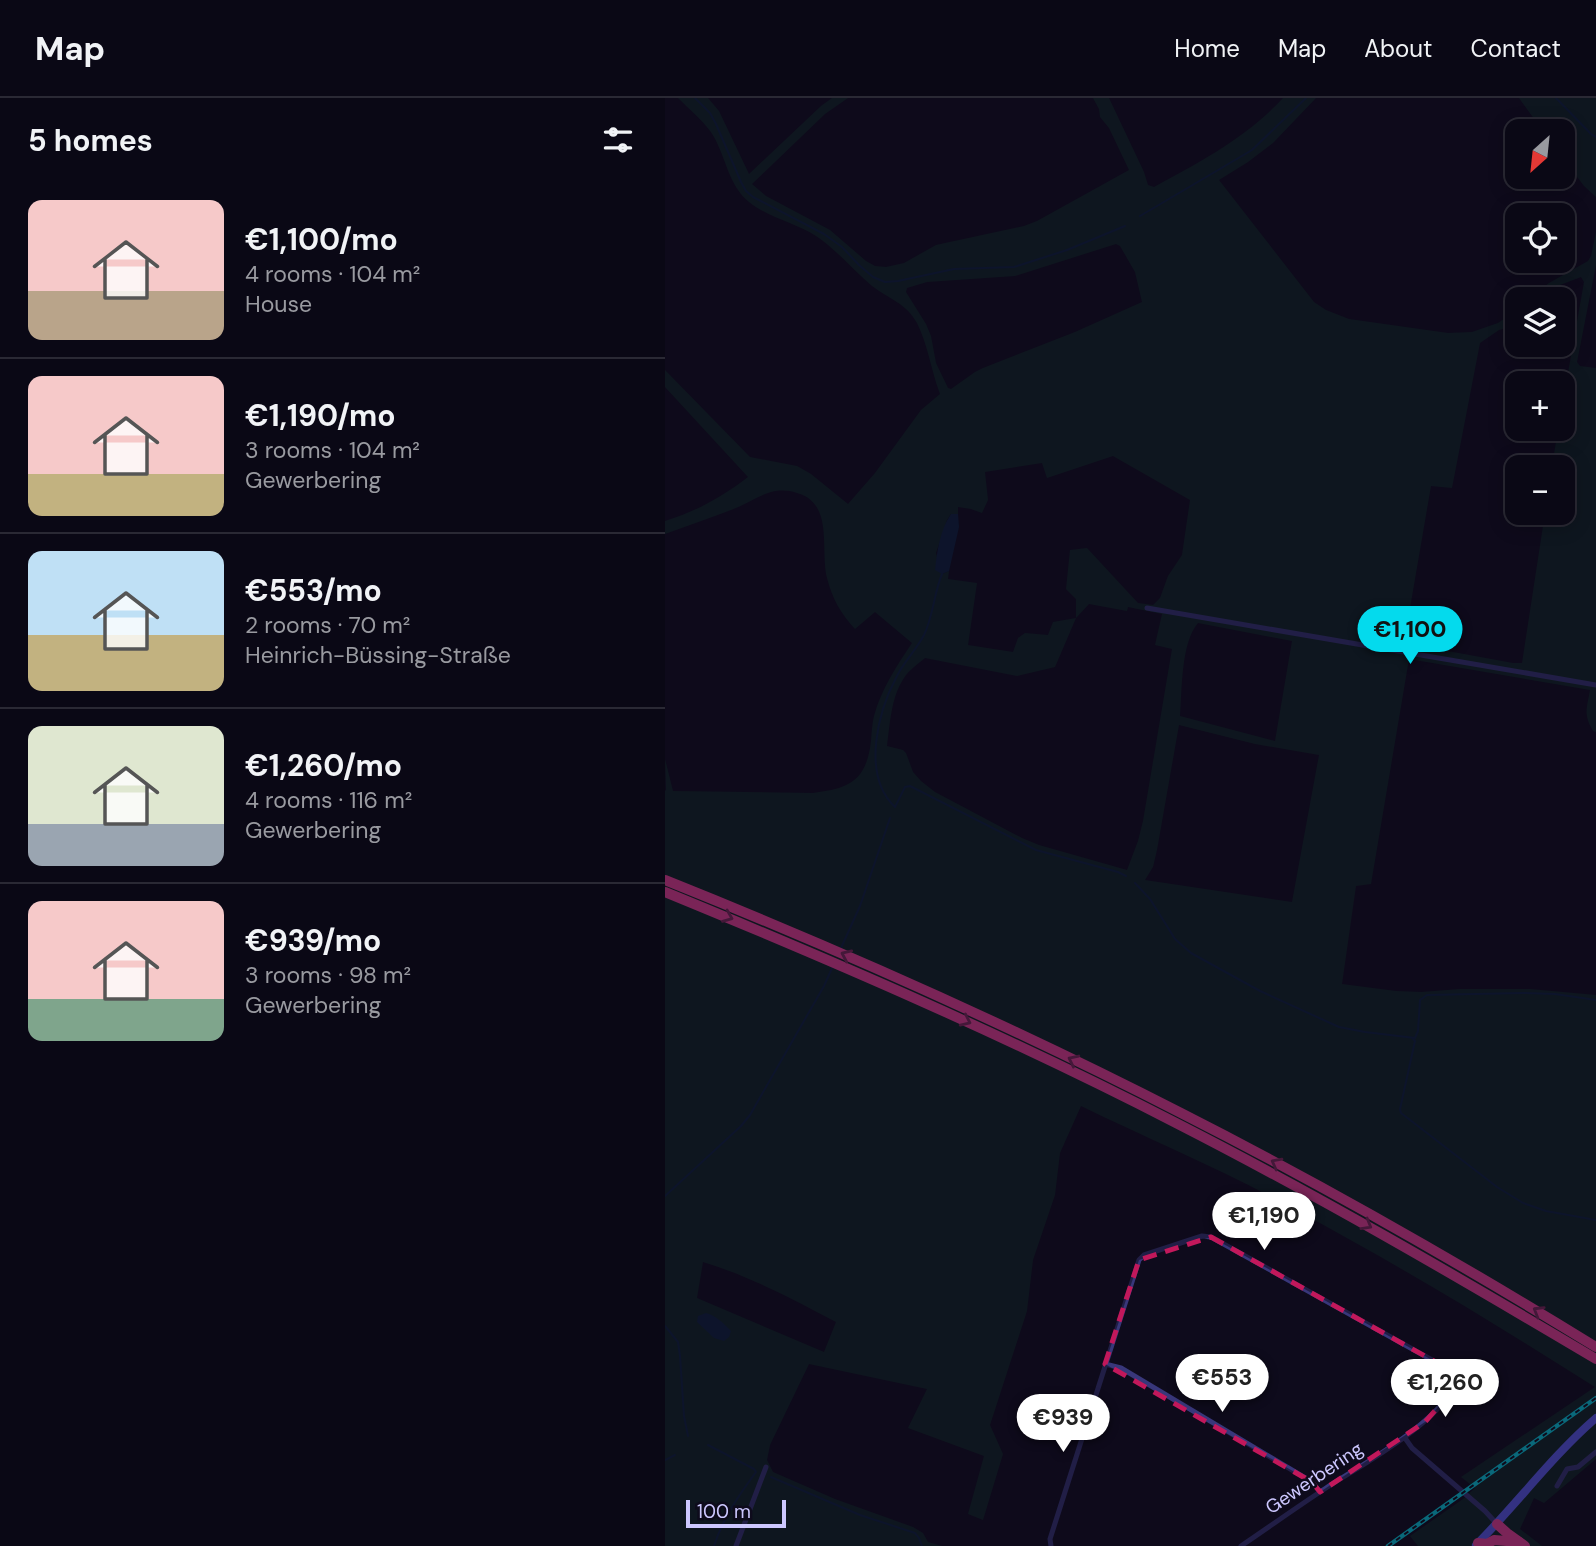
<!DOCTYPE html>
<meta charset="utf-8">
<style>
body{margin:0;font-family:"DM Sans",sans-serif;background:#13111e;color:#f1f3f6;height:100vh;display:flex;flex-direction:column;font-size:26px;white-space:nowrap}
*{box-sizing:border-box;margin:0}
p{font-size:23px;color:#999aa0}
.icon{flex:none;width:38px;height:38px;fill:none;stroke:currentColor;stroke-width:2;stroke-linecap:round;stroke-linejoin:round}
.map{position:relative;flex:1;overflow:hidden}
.details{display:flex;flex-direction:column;background:#0a0815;width:665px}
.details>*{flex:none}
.needle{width:46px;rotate:207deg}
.fabs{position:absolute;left:840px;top:21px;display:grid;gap:14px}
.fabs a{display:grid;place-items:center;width:70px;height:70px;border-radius:14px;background:#0a0815;box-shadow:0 4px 18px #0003,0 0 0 2px #2a2934;font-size:35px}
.scale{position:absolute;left:21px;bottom:18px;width:100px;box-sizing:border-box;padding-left:7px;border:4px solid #ccc7fe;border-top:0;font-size:19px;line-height:24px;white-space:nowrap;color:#ccc7fe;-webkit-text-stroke:5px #0e0b1c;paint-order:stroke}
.price{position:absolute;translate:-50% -60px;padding:0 16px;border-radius:24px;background:#fff;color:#222;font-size:23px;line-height:46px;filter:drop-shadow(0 2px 4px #0008)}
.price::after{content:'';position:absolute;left:50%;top:42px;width:21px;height:16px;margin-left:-10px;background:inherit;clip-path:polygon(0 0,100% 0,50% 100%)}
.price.on{background:#04daed;color:#111}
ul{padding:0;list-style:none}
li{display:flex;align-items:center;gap:21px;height:175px;padding:0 28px}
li+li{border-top:2px solid #2a2934}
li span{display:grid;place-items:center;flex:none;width:196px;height:140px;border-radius:14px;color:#555}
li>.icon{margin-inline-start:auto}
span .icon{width:84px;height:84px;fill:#fffc;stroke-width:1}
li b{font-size:30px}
h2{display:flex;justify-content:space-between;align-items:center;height:84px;padding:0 28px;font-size:30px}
header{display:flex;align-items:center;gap:42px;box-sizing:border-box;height:98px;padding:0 35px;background:#0a0815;border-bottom:2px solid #2a2934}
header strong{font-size:33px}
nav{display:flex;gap:38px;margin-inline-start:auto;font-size:24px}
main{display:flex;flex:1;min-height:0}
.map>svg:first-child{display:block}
.green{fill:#0f2524;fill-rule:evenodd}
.water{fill:#0c213f}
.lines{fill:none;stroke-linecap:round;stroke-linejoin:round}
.stream{stroke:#0c213f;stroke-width:2}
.street{stroke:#38377a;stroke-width:5}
.secondary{stroke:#6160fc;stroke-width:8}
.highway{stroke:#fc44a0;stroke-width:10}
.rail-casing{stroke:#04daed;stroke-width:4.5}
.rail{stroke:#0e0b1c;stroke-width:2;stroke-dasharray:5;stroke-linecap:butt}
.oneway{stroke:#85285e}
.marked{fill:none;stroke:#c2185b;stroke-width:5;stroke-dasharray:14 9;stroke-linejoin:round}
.labels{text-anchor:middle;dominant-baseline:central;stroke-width:5;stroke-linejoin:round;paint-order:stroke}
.street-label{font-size:19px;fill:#ccc7fe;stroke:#0e0b1c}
</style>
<header>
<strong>Map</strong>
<nav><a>Home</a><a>Map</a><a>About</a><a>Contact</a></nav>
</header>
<main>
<section class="details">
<h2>5 homes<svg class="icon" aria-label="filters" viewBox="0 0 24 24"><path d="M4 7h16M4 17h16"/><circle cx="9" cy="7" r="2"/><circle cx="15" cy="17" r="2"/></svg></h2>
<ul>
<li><span style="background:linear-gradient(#f6c9c9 65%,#b9a48a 0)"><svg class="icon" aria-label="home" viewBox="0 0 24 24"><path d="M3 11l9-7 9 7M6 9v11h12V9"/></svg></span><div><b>€1,100/mo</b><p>4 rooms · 104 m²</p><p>House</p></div></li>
<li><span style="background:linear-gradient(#f6c9c9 70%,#c2b280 0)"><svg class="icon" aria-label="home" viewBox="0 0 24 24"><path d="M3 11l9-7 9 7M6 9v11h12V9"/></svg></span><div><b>€1,190/mo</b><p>3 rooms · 104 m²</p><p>Gewerbering</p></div></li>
<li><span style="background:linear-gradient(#bfe0f5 60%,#c2b280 0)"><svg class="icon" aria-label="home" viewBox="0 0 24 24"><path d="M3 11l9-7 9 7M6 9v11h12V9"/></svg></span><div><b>€553/mo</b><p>2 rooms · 70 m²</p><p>Heinrich-Büssing-Straße</p></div></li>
<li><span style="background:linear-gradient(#dfe7d0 70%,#9aa5b1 0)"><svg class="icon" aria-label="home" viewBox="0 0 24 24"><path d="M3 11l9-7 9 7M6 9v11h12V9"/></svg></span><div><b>€1,260/mo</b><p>4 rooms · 116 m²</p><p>Gewerbering</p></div></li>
<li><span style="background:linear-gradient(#f6c9c9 70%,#7fa58c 0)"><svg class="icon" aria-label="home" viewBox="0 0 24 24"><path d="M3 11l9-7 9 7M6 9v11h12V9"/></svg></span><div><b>€939/mo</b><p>3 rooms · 98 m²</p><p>Gewerbering</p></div></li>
</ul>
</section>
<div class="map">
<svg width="931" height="1448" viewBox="0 0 931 1448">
<rect width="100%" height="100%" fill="#0e0b1c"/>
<!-- green -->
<g class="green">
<path d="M13,0H43L54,13L84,76L156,8L167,0H183L160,16L87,86L101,98L165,132L201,163L210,168L221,169L239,165L271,147L359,128L372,123L464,72L444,30L435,19L434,11L428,0H444L479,74L483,87L489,89C535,64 581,40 618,0H651L608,45L583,64L554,82L649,204L661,212L684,221L783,235L807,234L833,225L852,212V224L848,228L834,232L815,245L787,390L766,388L739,545L848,565H857L880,415H898V369H887L893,331H898V303L919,184L916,179L895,187L875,201H863L884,185L923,163L926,158L931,134V167L912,264L915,268L931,270V634L928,633C918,616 922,610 925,592L744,561L706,786L691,788L677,886L731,893L756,894L795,891H865L931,897V1361L879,1405L869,1400L855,1431L877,1448H753L745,1438L798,1401L810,1390L796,1379L930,1289C831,1226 730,1165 627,1110C558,1072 486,1042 416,1008L395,1055L390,1097L368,1162L362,1213L325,1327L338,1356L318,1422L303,1416L319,1358L243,1330L262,1291L144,1266L105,1347L102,1362L108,1374L170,1401L248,1429L258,1435L263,1444L277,1448H0V693L1,692L0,661L8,693L148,695C177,691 197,687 204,655C207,643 206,630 209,618C216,592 232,567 247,545L210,514L190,531C176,516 167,500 162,480C155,451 169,405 132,395C123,392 115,392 106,394C92,398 80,407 66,412C45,420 22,428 0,436V423C32,413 57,399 83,379L0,289V272L85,359L132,368L146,376L183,406L210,375L256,312L275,296C266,272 263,247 252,225C241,205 224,201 207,188C188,172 172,152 151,138C131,125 104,120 84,104C64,88 61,60 49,39C42,26 24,11 13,0ZM451,146L455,148L470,174L477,204L410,234L318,270L310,274L286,291L283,290L271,265L266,238L261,226L241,194L242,190L262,184L350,178ZM448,358L525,402L517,457L503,478L495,500L488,507L473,505L422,450L405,452L401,491L411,501V520L388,524L383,537L360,535L353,540L348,554L303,547L312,485L283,481L284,473L277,476L271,455L282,422L286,416H293V409L306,411L317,415L323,402L320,374L377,365L382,380ZM424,506L462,513L463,509L497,516L490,547L507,551L478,723L473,743L462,772L374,747L357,740L270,694L256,683L248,674L241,655L238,652L222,648C225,626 226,599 239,580C244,572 253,566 260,560L352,578L390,569L411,520ZM533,525L627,543L610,643L515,618C517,592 516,544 533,525ZM514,627L590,646L654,657L627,804L480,782L488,769L492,752ZM38,1164C84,1178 128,1201 171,1224L159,1254L32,1200Z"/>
<path d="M854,0H931V99L919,88L898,60V33H878Z"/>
</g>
<!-- water -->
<g class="water">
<path d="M286,416H293L294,429L284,473L277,476L270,472C272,453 275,432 286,416Z"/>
<path d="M41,1215C52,1218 58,1225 66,1233L64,1239L59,1243L49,1240L32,1224L33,1218Z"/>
</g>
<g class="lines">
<!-- stream -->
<g class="stream">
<path d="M30,0L45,15L51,26L76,84L81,93L88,99L159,136L177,149L194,167L208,179L220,184L233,183L289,171L349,169L402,152L460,128"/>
<path d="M891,0L926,36L931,39"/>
<path d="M475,118L587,52L641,0"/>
<path d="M277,476C269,495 268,519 259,537C251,552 239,564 232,578C213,613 196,677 230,709L240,689L245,688L371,752L453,774L461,778"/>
<path d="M470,785L485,801L510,841L526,855L595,893L674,929L700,934L750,940L753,933L755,902L762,897L859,895L890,896L931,902"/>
<path d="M176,850L195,808L225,720"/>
<path d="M748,941L750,943L735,1011L736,1015L832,1089L858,1105L881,1113L931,1122"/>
<path d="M0,1098L76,1028L85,1017L159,888L168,868"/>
<path d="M0,1228L13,1244L15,1258L19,1318L23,1338"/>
<path d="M43,1347L89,1371L91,1374C74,1397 58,1420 49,1448"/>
<path d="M0,1362L10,1357"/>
<path d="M106,1379L195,1417L250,1435L254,1440L257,1448"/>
</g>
<!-- street -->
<g class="street">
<path d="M482,510L931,587"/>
<path d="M440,1266L456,1270L647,1384L655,1394"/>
<path d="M740,1340L747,1350L820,1413L832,1426"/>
<path d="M892,1388L902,1371L913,1369L931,1354"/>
<path d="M71,1448L101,1369"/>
<path d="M386,1448L385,1441L474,1162L479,1157L537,1138L546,1139L785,1272L791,1282C780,1322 696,1367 661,1390C632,1409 604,1429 576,1448"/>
</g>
<!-- secondary -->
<path class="secondary" d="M811,1447C852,1406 887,1358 931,1320"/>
<!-- highway -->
<g class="highway">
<path d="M0,782C175,852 348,929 516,1015C658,1087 796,1166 931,1249"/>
<path d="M0,794C173,865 344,939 511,1025C654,1098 793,1179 931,1261"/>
<path d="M832,1426L842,1435L860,1448"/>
<path d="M813,1445L822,1446L829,1442L854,1444"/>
</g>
<defs>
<path id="rail" d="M723,1448L931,1300"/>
</defs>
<!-- rail casing -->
<use href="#rail" class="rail-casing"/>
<!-- rail -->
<use href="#rail" class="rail"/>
</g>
<!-- one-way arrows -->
<defs><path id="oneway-chevron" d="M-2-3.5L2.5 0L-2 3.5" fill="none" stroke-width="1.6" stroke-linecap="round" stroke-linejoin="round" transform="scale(1.75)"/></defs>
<g class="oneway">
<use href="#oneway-chevron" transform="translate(63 819) rotate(22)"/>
<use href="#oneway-chevron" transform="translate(181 857) rotate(-156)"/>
<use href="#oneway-chevron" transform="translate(301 923) rotate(25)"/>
<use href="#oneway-chevron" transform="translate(408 962) rotate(-154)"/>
<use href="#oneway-chevron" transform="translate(611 1065) rotate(-152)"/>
<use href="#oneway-chevron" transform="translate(702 1127) rotate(30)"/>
<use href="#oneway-chevron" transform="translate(873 1213) rotate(-149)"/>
</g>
<!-- marked area -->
<path d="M0 0H931V1448H0ZM546,1139L785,1272L789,1291L760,1324L655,1394L647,1384L440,1266L474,1162Z" fill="#0e0b1c" fill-opacity=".55" fill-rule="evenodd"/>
<path class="marked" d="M546,1139L785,1272L789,1291L760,1324L655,1394L647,1384L440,1266L474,1162Z"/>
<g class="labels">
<!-- street labels -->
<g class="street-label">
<text transform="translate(649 1380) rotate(-34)">Gewerbering</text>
</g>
</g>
</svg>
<div class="fabs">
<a><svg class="needle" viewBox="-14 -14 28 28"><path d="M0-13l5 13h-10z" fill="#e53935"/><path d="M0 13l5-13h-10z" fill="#999aa0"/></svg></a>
<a><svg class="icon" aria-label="locate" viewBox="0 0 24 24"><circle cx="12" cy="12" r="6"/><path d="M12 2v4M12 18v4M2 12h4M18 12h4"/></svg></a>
<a><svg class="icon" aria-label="layers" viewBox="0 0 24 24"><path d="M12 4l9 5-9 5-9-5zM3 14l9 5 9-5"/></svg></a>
<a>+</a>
<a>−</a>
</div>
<div class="scale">100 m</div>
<b class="price on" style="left:745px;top:568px">€1,100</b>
<b class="price" style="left:599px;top:1154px">€1,190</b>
<b class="price" style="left:557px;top:1316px">€553</b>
<b class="price" style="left:780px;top:1321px">€1,260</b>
<b class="price" style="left:398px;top:1356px">€939</b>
</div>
</main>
